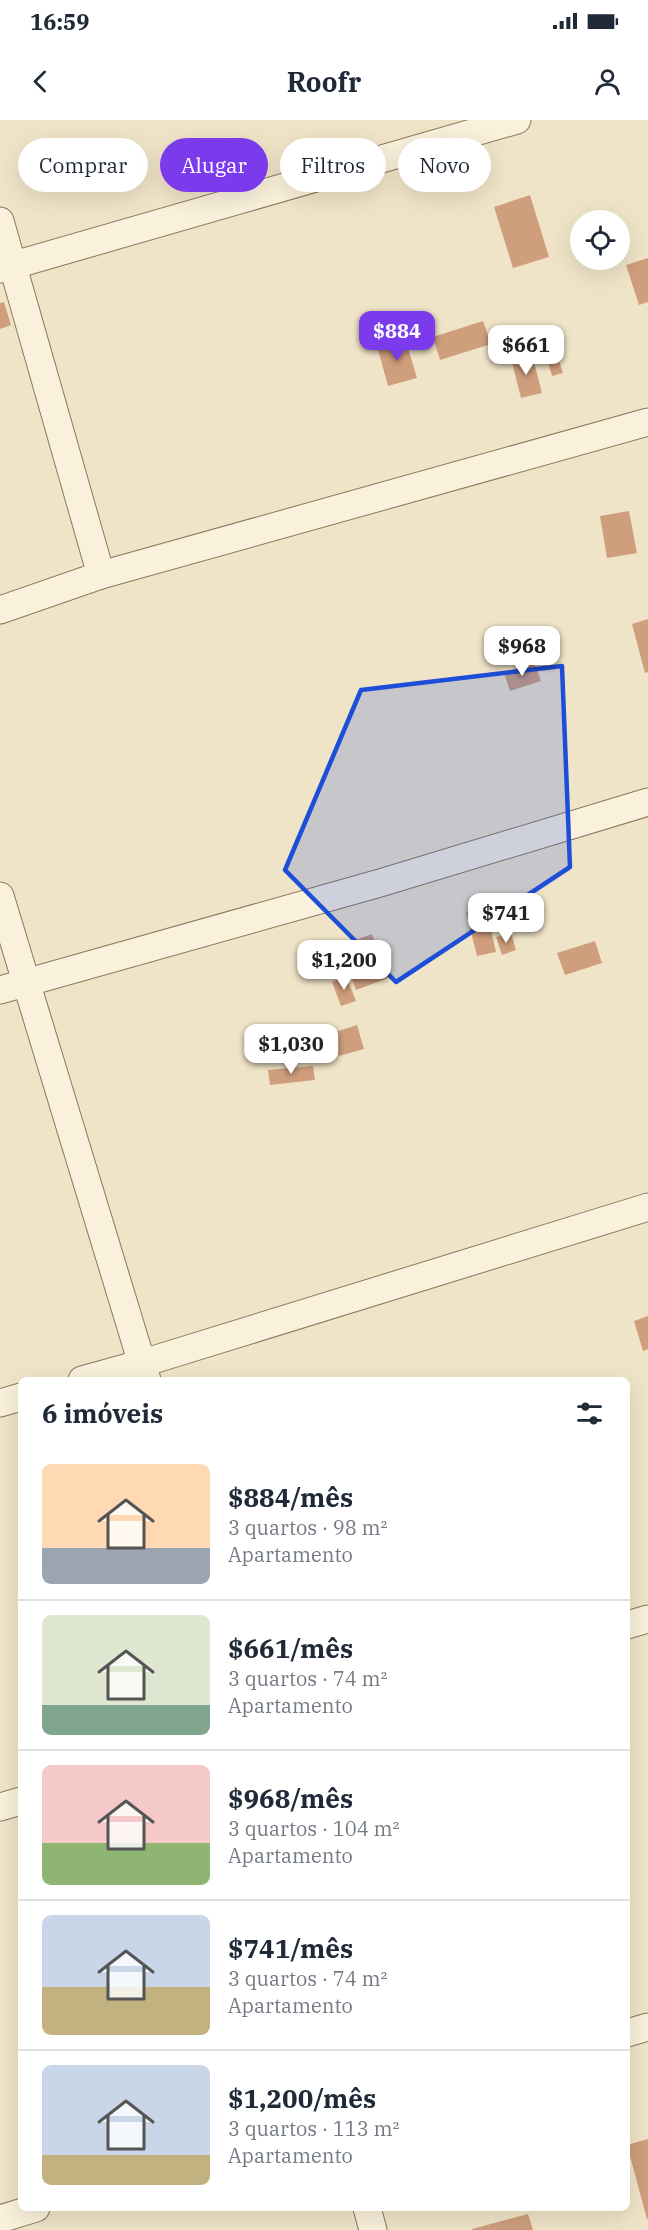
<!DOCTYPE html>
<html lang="pt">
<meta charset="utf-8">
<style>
body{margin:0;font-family:"IBM Plex Serif",serif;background:#f6f6f7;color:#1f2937;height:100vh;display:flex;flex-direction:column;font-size:22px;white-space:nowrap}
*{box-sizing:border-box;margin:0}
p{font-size:20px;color:#747a83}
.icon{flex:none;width:33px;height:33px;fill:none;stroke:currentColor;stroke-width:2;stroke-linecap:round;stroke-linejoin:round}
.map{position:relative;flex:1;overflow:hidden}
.panel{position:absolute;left:18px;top:1257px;width:612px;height:834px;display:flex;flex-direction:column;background:#fff;border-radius:9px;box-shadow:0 6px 24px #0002}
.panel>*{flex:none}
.top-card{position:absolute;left:18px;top:18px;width:612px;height:54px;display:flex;gap:12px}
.tools{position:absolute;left:570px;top:90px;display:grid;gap:12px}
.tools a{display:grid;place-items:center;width:60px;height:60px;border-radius:50%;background:#fff;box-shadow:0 6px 24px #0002;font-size:30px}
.price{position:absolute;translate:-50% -51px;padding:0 14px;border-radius:12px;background:#fff;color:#222;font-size:20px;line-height:39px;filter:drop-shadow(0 2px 3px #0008)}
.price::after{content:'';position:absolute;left:50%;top:36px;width:18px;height:14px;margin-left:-9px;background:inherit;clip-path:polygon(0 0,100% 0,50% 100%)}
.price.on{background:#7c3aed;color:#fff}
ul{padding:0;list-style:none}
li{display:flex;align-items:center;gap:18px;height:150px;padding:0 24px}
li+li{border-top:2px solid #e0e1e3}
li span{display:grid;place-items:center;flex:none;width:168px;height:120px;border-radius:9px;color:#555}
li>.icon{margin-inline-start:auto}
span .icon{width:72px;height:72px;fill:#fffc;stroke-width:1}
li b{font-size:26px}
h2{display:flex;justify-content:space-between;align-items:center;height:72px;padding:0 24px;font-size:26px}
.pill{padding:0 21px;border-radius:27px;background:#fff;box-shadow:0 6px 24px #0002;font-size:21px;line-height:54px}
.pill.on{background:#7c3aed;color:#fff}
.status{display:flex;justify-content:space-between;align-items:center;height:42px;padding:0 30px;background:#fff;direction:ltr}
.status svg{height:16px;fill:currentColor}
header{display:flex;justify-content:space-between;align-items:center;height:78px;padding:0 24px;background:#fff;font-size:27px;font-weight:700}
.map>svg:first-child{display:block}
.building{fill:#cf9f7d}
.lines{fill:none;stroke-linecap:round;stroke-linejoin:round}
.street-casing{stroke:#8d765c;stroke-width:29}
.street{stroke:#faf1dc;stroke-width:27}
.marked{fill:#1d4ed8;fill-opacity:0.2;stroke:#1d4ed8;stroke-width:4.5;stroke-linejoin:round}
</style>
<div class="status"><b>16:59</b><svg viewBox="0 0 49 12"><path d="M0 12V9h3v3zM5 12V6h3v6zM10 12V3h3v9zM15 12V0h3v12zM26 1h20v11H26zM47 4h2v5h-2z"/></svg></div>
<header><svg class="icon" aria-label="back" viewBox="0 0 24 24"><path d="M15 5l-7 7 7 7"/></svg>Roofr<svg class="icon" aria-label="person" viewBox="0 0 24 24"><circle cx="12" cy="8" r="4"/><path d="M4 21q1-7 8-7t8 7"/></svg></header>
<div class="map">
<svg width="648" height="2110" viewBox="0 0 648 2110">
<rect width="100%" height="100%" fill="#f0e4c8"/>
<!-- building -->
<g class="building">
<path d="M530,75L549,137L513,148L494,87Z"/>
<path d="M648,138V182L639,185L626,145Z"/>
<path d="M4,182L11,205L0,209V183Z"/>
<path d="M483,201L491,224L440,240L433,217Z"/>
<path d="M523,217L527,232L511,237L506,222Z"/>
<path d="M405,218L417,258L388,266L377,226Z"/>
<path d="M554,225L563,253L552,256L544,228Z"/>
<path d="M532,234L542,273L521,278L511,239Z"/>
<path d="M629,391L637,433L607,438L600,396Z"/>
<path d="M648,499V552L645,553L632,504Z"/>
<path d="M534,542L541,561L510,571L504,553Z"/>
<path d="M486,788L496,832L477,836L466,792Z"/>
<path d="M511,813L516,830L502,835L496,817Z"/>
<path d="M372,814L388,858L356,870L340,826Z"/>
<path d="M595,821L602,843L565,855L557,833Z"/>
<path d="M346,856L356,881L341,886L332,862Z"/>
<path d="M357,905L364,929L339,936L332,913Z"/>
<path d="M313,946L315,960L270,965L268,950Z"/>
<path d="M648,1196V1229L643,1231L634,1201Z"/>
<path d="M648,2019V2099H647L627,2025Z"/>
<path d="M528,2094L533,2110H472V2109Z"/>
</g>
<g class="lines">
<defs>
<g id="street">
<path d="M0,101L101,455"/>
<path d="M0,149L517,0"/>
<path d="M0,490L101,455L648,302"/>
<path d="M0,776L147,1260"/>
<path d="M0,870L380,763L648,682"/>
<path d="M82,1260L143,1243L648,1087"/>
<path d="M0,1283L21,1277"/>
<path d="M627,1505L648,1499"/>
<path d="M0,1687L21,1681"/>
<path d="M627,1913L648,1907"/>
<path d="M367,2088L373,2110"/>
<path d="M0,2099L36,2088"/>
</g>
</defs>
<!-- street casing -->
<use href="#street" class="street-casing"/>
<!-- street -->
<use href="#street" class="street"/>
</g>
<!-- marked area -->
<path class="marked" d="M562,546L570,747L396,862L285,750L361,570Z"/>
</svg>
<div class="tools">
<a><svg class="icon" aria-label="locate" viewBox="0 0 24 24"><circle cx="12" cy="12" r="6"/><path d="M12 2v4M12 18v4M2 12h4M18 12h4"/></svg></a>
</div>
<b class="price on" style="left:397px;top:242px">$884</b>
<b class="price" style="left:526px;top:256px">$661</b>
<b class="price" style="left:522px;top:557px">$968</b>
<b class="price" style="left:506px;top:824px">$741</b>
<b class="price" style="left:344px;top:871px">$1,200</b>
<b class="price" style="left:291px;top:955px">$1,030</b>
<div class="top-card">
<a class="pill">Comprar</a>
<a class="pill on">Alugar</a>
<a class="pill">Filtros</a>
<a class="pill">Novo</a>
</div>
<section class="panel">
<h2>6 imóveis<svg class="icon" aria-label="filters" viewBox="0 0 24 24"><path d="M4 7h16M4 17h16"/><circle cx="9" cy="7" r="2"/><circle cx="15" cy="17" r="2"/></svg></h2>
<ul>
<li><span style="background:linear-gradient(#ffd9b3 70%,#9aa5b1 0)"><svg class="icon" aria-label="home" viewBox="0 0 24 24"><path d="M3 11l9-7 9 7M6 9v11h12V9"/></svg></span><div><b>$884/mês</b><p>3 quartos · 98 m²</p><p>Apartamento</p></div></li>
<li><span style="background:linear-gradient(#dfe7d0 75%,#7fa58c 0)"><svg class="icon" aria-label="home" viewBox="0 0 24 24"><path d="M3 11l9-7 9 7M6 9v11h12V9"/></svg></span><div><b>$661/mês</b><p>3 quartos · 74 m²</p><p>Apartamento</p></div></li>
<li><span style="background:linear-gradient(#f6c9c9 65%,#8fb573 0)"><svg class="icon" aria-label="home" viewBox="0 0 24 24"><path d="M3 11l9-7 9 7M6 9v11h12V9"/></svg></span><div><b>$968/mês</b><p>3 quartos · 104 m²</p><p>Apartamento</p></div></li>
<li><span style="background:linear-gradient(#c9d6e8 60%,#c2b280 0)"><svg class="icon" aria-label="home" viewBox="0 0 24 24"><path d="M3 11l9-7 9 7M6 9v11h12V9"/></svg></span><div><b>$741/mês</b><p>3 quartos · 74 m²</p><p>Apartamento</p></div></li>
<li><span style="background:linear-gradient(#c9d6e8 75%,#c2b280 0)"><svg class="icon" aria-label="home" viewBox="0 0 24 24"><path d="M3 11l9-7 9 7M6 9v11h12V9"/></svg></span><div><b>$1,200/mês</b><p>3 quartos · 113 m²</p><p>Apartamento</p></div></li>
</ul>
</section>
</div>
